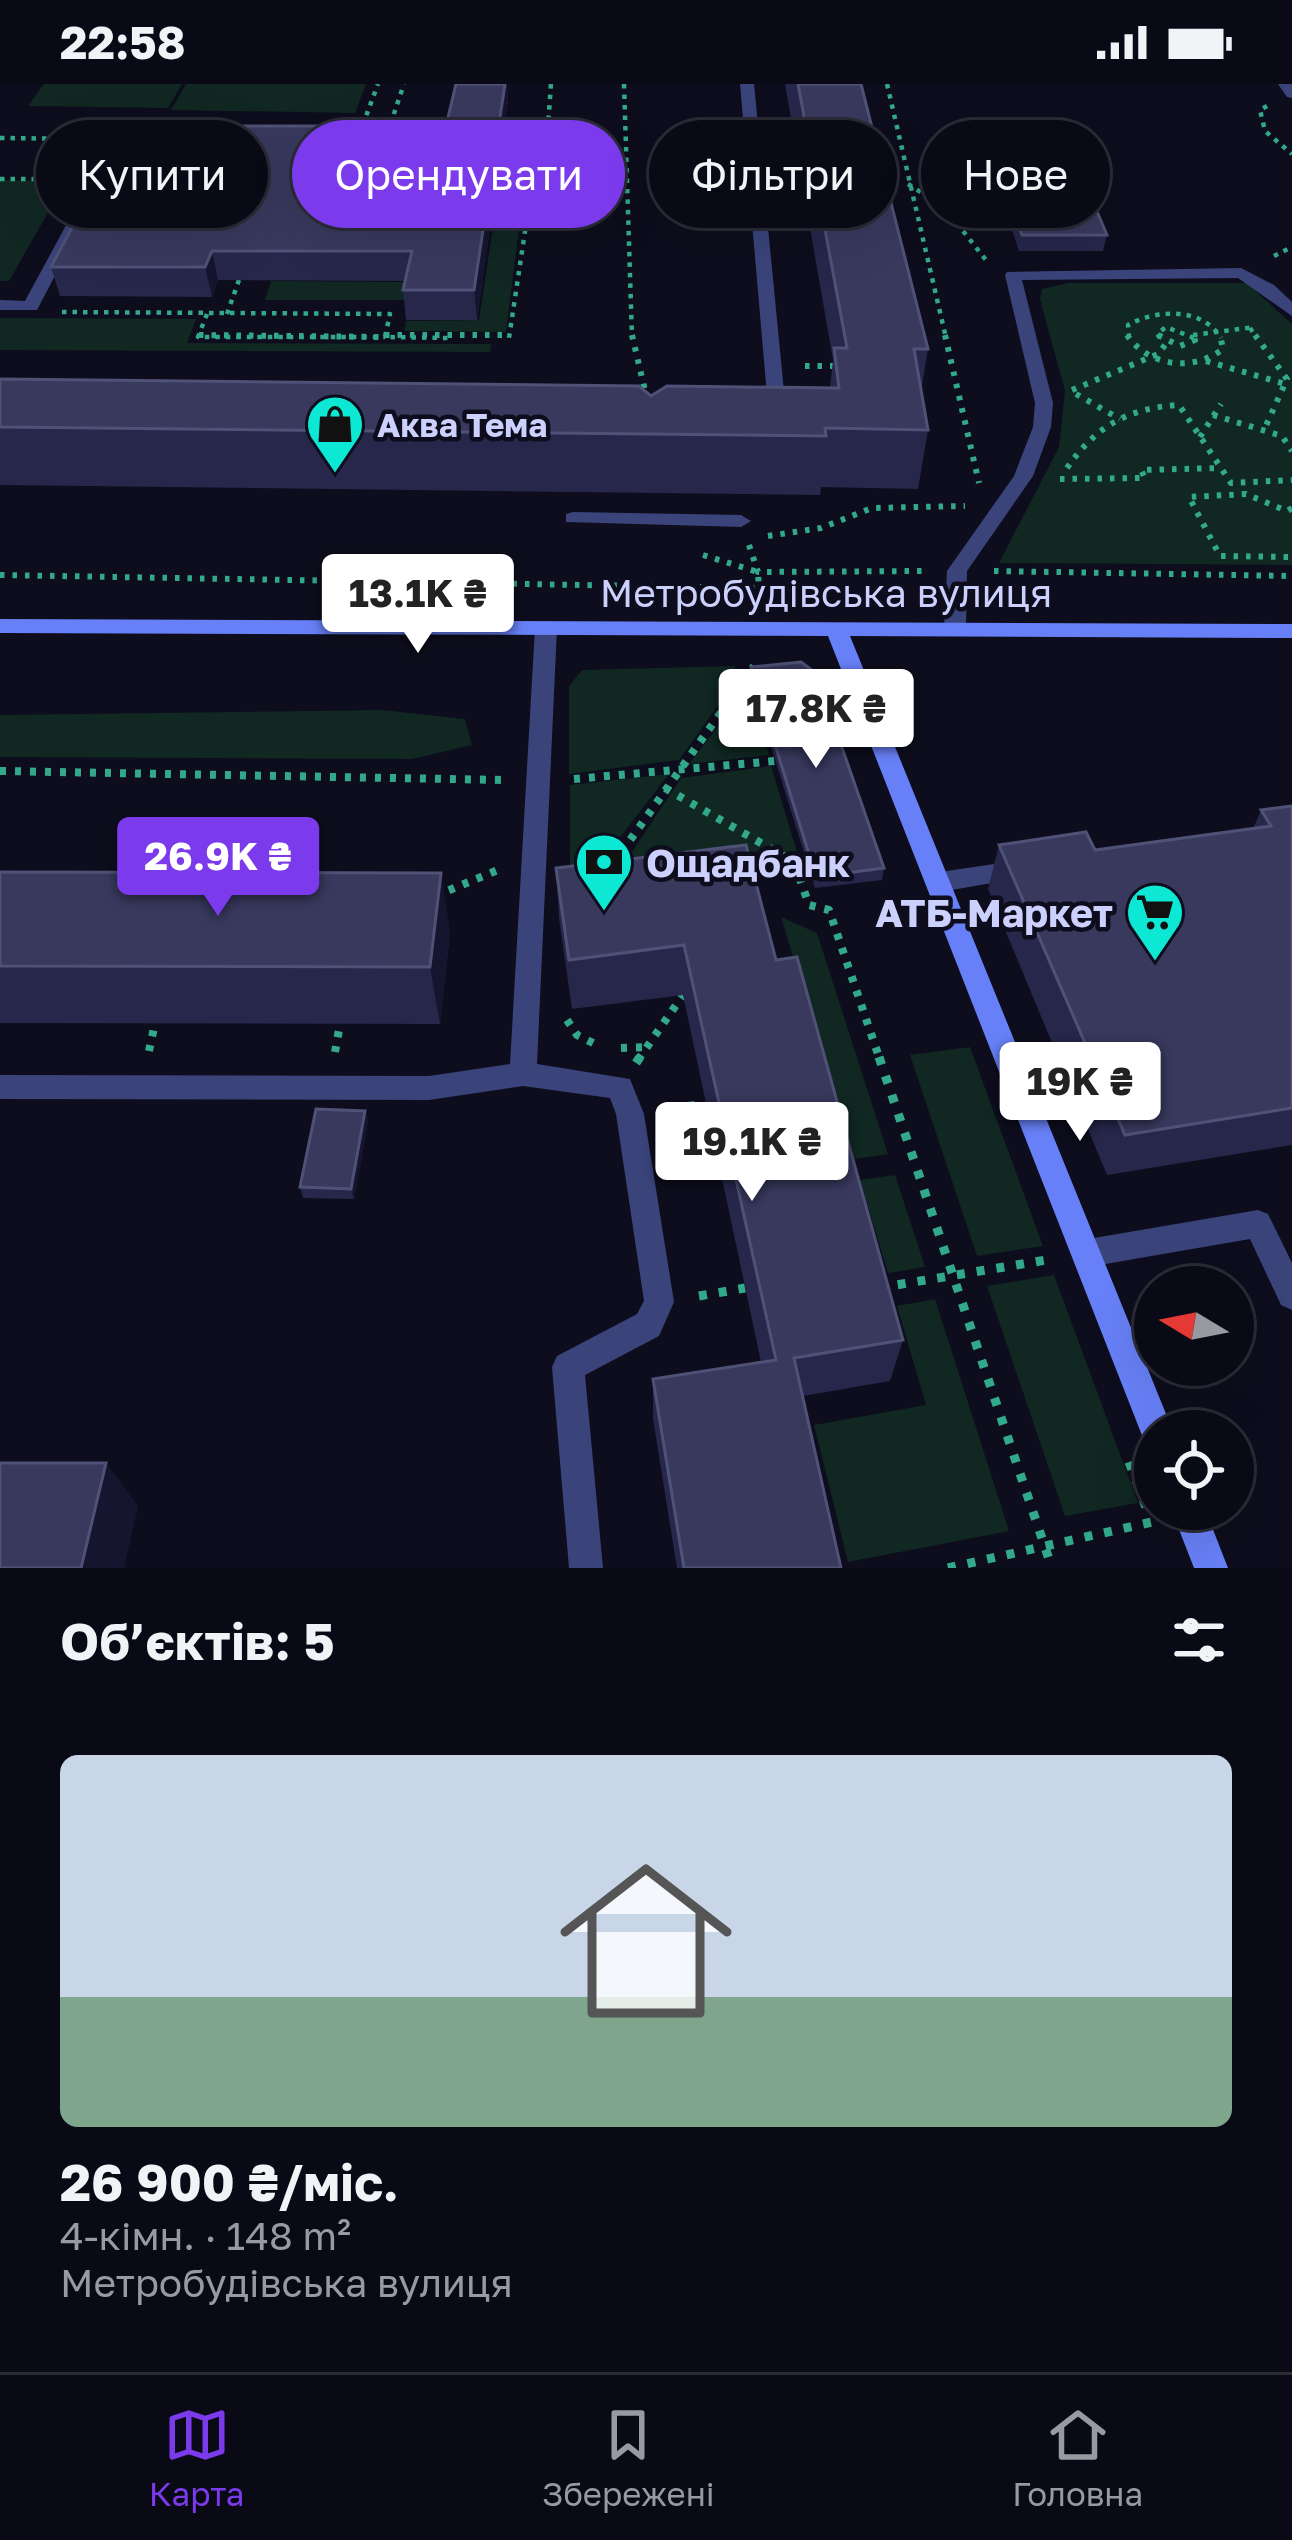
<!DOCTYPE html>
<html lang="uk">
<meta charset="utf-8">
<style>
body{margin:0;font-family:"Golos Text",sans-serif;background:#181823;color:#f1f3f6;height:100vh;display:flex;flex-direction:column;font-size:45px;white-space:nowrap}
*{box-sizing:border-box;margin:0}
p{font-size:39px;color:#999aa1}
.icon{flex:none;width:66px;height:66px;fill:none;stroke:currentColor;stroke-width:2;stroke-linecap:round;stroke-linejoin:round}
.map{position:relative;height:1484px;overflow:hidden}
.sheet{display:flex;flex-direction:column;background:#0a0a16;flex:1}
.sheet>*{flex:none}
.hud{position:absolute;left:36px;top:36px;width:1221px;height:108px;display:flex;gap:24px}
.needle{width:78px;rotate:280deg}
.tools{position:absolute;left:1134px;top:1182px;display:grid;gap:24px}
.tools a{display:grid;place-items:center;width:120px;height:120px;border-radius:50%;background:#0a0a16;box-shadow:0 12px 48px #0002,0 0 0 3px #2a2b35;font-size:60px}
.price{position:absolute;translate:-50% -102px;padding:0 27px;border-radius:12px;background:#fff;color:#222;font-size:39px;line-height:78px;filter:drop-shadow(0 3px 6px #0008)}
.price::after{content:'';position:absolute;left:50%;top:72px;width:36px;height:27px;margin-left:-18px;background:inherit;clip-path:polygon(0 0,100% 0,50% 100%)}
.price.selected{background:#7c3aed;color:#fff}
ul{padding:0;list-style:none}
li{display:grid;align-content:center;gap:24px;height:636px;padding:0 60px}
li span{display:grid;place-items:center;height:372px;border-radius:18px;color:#555}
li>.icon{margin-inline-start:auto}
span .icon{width:216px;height:216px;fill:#fffc;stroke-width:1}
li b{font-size:51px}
h2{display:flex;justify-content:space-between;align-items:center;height:144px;padding:0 60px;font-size:51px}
.pill{padding:0 42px;border-radius:54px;background:#0a0a16;box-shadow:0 12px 48px #0002,0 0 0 3px #2a2b35;font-size:42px;line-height:108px}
.pill.selected{background:#7c3aed;color:#fff}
.status{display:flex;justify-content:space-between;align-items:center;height:84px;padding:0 60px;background:#0a0a16;direction:ltr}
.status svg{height:33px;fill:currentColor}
.tab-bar{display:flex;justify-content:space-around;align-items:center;height:168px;border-top:3px solid #2a2b35;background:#0a0a16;font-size:33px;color:#999aa1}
.tab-bar a{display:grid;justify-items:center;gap:6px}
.tab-bar .selected{color:#7c3aed}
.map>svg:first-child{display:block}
.green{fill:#102722}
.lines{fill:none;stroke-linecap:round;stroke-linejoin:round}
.path-far3{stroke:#33a98b;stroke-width:4.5;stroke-dasharray:4.5 6;stroke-linecap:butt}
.path-far2{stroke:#33a98b;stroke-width:6;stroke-dasharray:4.5 8;stroke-linecap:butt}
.path-far1{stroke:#33a98b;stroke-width:8;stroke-dasharray:6 9;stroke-linecap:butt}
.path{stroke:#33a98b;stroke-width:9;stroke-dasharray:8 12;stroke-linecap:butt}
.lane{fill:#3a447a;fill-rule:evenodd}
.secondary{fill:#6880f7;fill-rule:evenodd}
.wall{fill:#26274a}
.shaded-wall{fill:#151530}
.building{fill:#38395d;stroke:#4f5176;stroke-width:3}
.labels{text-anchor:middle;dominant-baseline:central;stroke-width:9;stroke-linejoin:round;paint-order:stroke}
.far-poi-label{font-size:33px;font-weight:bold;fill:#ccd0fc;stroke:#0d0d1d;text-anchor:start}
.street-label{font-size:39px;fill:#ccd0fc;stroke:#0d0d1d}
.poi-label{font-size:39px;font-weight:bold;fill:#ccd0fc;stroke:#0d0d1d;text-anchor:start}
</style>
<div class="status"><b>22:58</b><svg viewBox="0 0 49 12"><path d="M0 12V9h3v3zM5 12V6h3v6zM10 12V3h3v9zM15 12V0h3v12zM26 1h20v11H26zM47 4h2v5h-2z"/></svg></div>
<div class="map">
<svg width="1292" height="1484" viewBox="0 0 1292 1484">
<rect width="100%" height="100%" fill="#0d0d1d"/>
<!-- green -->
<g class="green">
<path d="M44,0H182L168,24L28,22Z"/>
<path d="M186,0H366L355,29L171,26Z"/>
<path d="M439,57H530L506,248L404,247L406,237L479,236L504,70L436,69Z"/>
<path d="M0,96L66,97L9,197H0Z"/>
<path d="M271,197L413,198L408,216H265Z"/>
<path d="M1068,199H1247L1292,240V481L999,479L1059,363L1065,307L1040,215L1042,205Z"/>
<path d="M0,234L196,235L187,259L491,260L490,268L0,266Z"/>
<path d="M735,582L734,599L679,676L569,690V602L582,586Z"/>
<path d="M749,602L769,671L689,680Z"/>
<path d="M382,626L465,635L472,661L412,675L0,673V631Z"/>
<path d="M771,682L798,771L616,792L681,694Z"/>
<path d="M669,690L591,791L570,802V701Z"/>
<path d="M781,833L817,849L888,1070L855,1075Z"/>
<path d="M970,963L1043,1162L977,1172L910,971Z"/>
<path d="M895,1091L925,1183L888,1189L860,1096Z"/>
<path d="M1054,1191L1138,1419L1065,1432L987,1202Z"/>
<path d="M935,1215L1009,1447L848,1478L814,1341L926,1321L897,1222Z"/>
</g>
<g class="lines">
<!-- path-far3 -->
<g class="path-far3">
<path d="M624,0L632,254"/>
<path d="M887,0L946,254"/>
<path d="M1267,22L1260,26L1265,47L1292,70"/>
<path d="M387,50L404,0"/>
<path d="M359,51L378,0"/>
<path d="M495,53L539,54L509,254"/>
<path d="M0,54L87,55"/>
<path d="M539,54L548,42L551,0"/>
<path d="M0,95H66"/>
<path d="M908,100L944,123L986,176"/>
<path d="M1274,172L1292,163"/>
<path d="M62,228L390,230L385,253L449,254"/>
<path d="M207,230L198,253H385"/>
<path d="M227,230L239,196"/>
<path d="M1250,244L1257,254"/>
<path d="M1193,251L1255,243"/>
<path d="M1129,254L1128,241C1157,225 1202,223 1221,254"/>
<path d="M1160,254L1157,250L1166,243L1194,254"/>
</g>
<!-- path-far2 -->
<g class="path-far2">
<path d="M199,251L385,253"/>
<path d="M385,251H510"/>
<path d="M632,251L647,315"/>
<path d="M945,251L979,399"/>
<path d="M1127,251C1149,283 1193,288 1223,265L1220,251"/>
<path d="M1158,251L1180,262L1195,256L1191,251"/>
<path d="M1255,251L1287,295L1264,346"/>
<path d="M1206,277L1285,300"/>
<path d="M805,282H834"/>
<path d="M1072,306L1158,270L1166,260"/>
<path d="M1076,310L1120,335"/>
<path d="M1213,331L1282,352L1292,367"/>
<path d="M1200,353L1221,320"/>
<path d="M1067,384C1096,342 1128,324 1179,321L1231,399L1292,396"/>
<path d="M1060,395L1145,394L1141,386L1221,384"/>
<path d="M1292,424L1287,427L1246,410L1189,413L1220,472L1292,473"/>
<path d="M768,452L821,444L872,424L965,422"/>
<path d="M749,461L758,488L925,487"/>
<path d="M703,471L758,488L759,506"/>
<path d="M994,487L1292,492"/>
<path d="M0,491L759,504"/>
</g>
<!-- path-far1 -->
<g class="path-far1">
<path d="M0,687L505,696"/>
<path d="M574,695L775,677"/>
<path d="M665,704L794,778L809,821L829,826L880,976"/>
<path d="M613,780L754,582"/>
<path d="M744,784L812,776"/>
<path d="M435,812L498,786"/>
<path d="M567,936L577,951L595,960"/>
<path d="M621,964L647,963"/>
<path d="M149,967L155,939"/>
<path d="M335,968L340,940"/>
<path d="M638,976L683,911"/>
</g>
<!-- path -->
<g class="path">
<path d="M879,973L1052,1484"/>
<path d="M636,979L640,973"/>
<path d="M667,1025L707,1020"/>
<path d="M878,1204L1046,1176"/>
<path d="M699,1212L745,1204"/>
<path d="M1129,1378L1147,1426"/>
<path d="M948,1484L1152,1438"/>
</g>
<!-- lane -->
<g class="lane">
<path d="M740,0H754L786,328L777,333L761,328L768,323Z"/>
<path d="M1278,0H1292V14L1287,13Z"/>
<path d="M116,49L207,48L214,52L207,56H126L37,226H0V216L25,217Z"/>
<path d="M1241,184L1274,201L1292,218V232L1238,194L1022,196L1053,319L1051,343L1033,392L967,487L966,544L955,551L948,549L944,544L947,487L1014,392L1033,343L1035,319L1005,191L1007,188Z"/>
<path d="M573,428L741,431L751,437L741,443L566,438V430Z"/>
<path d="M546,537L557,544L537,980L630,995L644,1030L674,1218L659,1252L585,1291L603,1484H569L552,1283L557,1272L637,1230L644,1217L616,1030L610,1014L523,1002L429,1016L0,1015V991L429,992L510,980L535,544Z"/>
<path d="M1021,776L1030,778L1033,785L1030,792L1021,794L940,808L931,805L928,798L931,791L940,788Z"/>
<path d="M1258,1126L1268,1130L1292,1179V1226L1281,1221L1250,1155L1088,1183L1077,1179L1073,1169L1077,1159L1088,1155Z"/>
</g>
<!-- secondary -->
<g class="secondary">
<path d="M0,535L1292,540V554L850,552L1173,1347H1155V1362L1145,1359L828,552L0,549Z"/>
<path d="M1171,1425H1205L1228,1484H1194Z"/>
</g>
</g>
<!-- wall -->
<g class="wall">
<path d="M456,0H507L508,16L477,236H406L403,206L405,197L218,196L212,213L60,212L51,183L148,108L446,42Z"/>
<path d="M785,0H861L928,265L921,308L928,346L918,405L821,403L820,411L0,401V295L651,312L830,304L833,276Z"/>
<path d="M1002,93L1107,151L1103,167H1019L1000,109Z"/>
<path d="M751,583L884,784L882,796L815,804L750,595Z"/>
<path d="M1292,722V1061L1107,1091L988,805L999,761L1095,766L1253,745L1261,726Z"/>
<path d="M556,784L776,876L903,1256L890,1297L803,1312L841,1484H677L653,1335V1295L761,1278L683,911L572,925L559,834Z"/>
<path d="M0,788L450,848L440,940L0,939Z"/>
<path d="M365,1027L368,1038L354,1115L303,1114L300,1103Z"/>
</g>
<!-- shaded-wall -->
<g class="shaded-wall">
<path d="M505,0H507L508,16L477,236L474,206Z"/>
<path d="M212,167L218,196L212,213L205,183Z"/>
<path d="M441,789L450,848L440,940L430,883Z"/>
<path d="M365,1027L368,1038L354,1115L351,1105Z"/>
<path d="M106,1379L138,1422L124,1484H81Z"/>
</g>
<!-- building -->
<g class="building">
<path d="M456,0H505L474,206H403L412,167H212L205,183H51L91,108H148L181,42H403L417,50L427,42H446Z"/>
<path d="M798,0H861L928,265H914L928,346L825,344L826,352L0,343V295L639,302L651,312L667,302L839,304L834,264H847Z"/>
<path d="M1076,78L1107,151H1022L1002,93Z"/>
<path d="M801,578L816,589L884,784L816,793L751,583Z"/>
<path d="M1292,722V1024L1125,1051L999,761L1086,748L1095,766L1271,742L1261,726Z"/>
<path d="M746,761L776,876L797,873L903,1256L794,1274L841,1484H684L653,1295L776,1276L684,861L569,876L556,784Z"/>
<path d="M0,788L441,789L430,883L0,882Z"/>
<path d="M316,1025L365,1027L351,1105L300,1103Z"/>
<path d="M0,1379H106L81,1484H0Z"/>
</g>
<!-- icons -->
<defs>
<symbol id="shop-pin" viewBox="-11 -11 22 30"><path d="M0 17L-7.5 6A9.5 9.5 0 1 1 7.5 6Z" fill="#0ce8d3" stroke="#0d0d1d"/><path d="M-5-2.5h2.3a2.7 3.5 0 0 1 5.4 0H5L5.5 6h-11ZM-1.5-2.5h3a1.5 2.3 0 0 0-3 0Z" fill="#111"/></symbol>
<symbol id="bank-pin" viewBox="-11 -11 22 30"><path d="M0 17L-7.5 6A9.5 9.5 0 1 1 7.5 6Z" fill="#0ce8d3" stroke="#0d0d1d"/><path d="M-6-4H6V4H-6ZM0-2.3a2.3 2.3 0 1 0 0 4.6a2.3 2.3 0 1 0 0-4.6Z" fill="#111"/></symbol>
<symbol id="supermarket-pin" viewBox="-11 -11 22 30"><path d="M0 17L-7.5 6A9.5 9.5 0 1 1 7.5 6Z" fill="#0ce8d3" stroke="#0d0d1d"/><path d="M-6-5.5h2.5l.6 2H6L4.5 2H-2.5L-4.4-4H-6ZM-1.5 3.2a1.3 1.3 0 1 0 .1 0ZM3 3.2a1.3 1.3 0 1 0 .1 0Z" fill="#111"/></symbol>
</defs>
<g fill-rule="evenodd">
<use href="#shop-pin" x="302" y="307" width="66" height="90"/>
<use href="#bank-pin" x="571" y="745" width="66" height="90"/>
<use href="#supermarket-pin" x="1122" y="795" width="66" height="90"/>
</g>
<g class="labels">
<!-- far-poi labels -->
<g class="far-poi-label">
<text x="377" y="340">Аква Тема</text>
</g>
<!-- street labels -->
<g class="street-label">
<text x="826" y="508">Метробудівська вулиця</text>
</g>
<!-- poi labels -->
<g class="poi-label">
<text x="646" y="778">Ощадбанк</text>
<text x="1113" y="828" text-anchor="end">АТБ-Маркет</text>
</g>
</g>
</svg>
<div class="tools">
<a><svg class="needle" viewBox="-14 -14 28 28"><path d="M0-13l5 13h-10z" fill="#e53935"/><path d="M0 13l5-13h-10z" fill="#999aa1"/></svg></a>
<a><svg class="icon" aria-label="locate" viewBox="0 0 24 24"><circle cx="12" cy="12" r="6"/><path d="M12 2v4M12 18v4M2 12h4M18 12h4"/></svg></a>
</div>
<b class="price" style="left:418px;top:572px">13.1K ₴</b>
<b class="price" style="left:816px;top:687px">17.8K ₴</b>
<b class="price selected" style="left:218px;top:835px">26.9K ₴</b>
<b class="price" style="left:1080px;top:1060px">19K ₴</b>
<b class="price" style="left:752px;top:1120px">19.1K ₴</b>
<div class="hud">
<a class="pill">Купити</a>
<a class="pill selected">Орендувати</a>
<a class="pill">Фільтри</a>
<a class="pill">Нове</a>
</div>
</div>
<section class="sheet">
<h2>Об’єктів: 5<svg class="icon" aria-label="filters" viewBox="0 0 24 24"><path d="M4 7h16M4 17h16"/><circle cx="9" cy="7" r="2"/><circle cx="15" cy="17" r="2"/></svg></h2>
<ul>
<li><span style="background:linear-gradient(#c9d6e8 65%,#7fa58c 0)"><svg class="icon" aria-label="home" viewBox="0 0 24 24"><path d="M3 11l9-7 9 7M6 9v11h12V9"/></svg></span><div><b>26 900 ₴/міс.</b><p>4-кімн. · 148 m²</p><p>Метробудівська вулиця</p></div></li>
</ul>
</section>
<nav class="tab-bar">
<a class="selected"><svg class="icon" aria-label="map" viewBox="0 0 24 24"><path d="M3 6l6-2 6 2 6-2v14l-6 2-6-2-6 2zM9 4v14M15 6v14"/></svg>Карта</a>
<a><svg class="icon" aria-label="saved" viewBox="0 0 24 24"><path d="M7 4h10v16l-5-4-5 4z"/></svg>Збережені</a>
<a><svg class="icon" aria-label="home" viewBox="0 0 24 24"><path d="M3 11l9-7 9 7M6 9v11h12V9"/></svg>Головна</a>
</nav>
